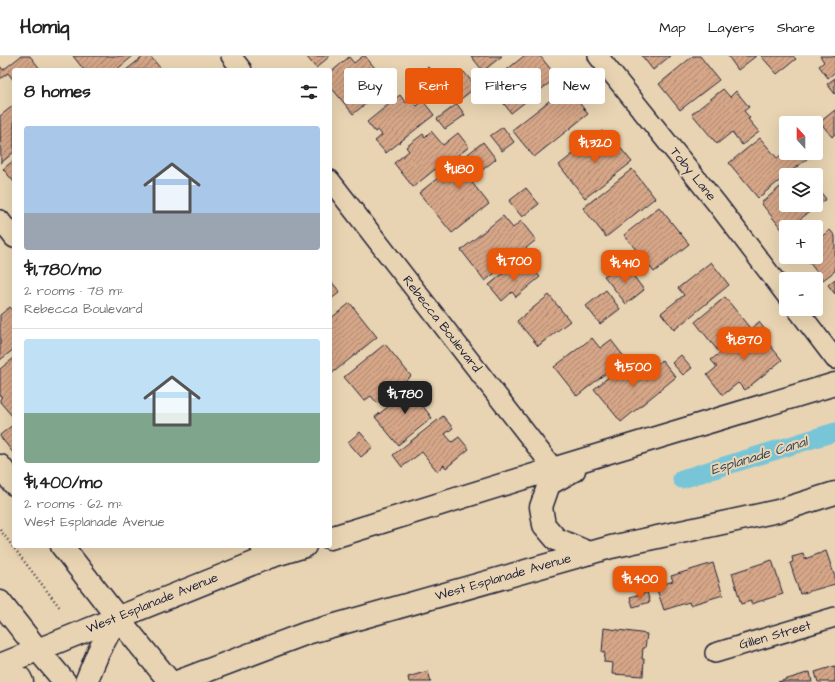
<!DOCTYPE html>
<meta charset="utf-8">
<style>
body{margin:0;font-family:"Architects Daughter",sans-serif;background:#f2f2f2;color:#222;height:100vh;display:flex;flex-direction:column;font-size:15px;white-space:nowrap}
*{box-sizing:border-box;margin:0}
p{font-size:13px;color:#767676}
.icon{flex:none;width:22px;height:22px;fill:none;stroke:currentColor;stroke-width:2;stroke-linecap:round;stroke-linejoin:round}
.map{position:relative;flex:1;overflow:hidden}
.panel{position:absolute;left:12px;top:12px;width:320px;height:480px;display:flex;flex-direction:column;background:#fff;border-radius:4px;box-shadow:0 4px 16px #0002}
.panel>*{flex:none}
.hud{position:absolute;left:344px;top:12px;width:380px;height:36px;display:flex;gap:8px}
.needle{width:26px;rotate:339deg}
.tools{position:absolute;left:779px;top:60px;display:grid;gap:8px}
.tools a{display:grid;place-items:center;width:44px;height:44px;border-radius:4px;background:#fff;box-shadow:0 4px 16px #0002;font-size:20px}
.price{position:absolute;translate:-50% -34px;padding:0 9px;border-radius:8px;background:#ea580c;color:#fff;font-size:13px;line-height:26px;filter:drop-shadow(0 1px 2px #0008)}
.price::after{content:'';position:absolute;left:50%;top:24px;width:12px;height:9px;margin-left:-6px;background:inherit;clip-path:polygon(0 0,100% 0,50% 100%)}
.price.on{background:#222;color:#fff}
ul{padding:0;list-style:none}
li{display:grid;align-content:center;gap:8px;height:212px;padding:0 12px}
li+li{border-top:1px solid #e0e0e0}
li span{display:grid;place-items:center;height:124px;border-radius:4px;color:#555}
li>.icon{margin-inline-start:auto}
span .icon{width:72px;height:72px;fill:#fffc;stroke-width:1}
li b{font-size:17px}
h2{display:flex;justify-content:space-between;align-items:center;height:48px;padding:0 12px;font-size:17px}
.pill{padding:0 14px;border-radius:4px;background:#fff;box-shadow:0 4px 16px #0002;font-size:14px;line-height:36px}
.pill.on{background:#ea580c;color:#fff}
header{display:flex;align-items:center;gap:24px;box-sizing:border-box;height:56px;padding:0 20px;background:#fff;border-bottom:1px solid #e0e0e0}
header strong{font-size:19px}
nav{display:flex;gap:22px;margin-inline-start:auto;font-size:14px}
.map>svg:first-child{display:block}
.lines{fill:none;stroke-linecap:round;stroke-linejoin:round}
.canal{stroke:#79c5d8;stroke-width:19}
.building{fill:url(#building-hatch);stroke:#22223b}
.minor-casing{stroke:#22223b;stroke-width:22}
.tertiary-casing{stroke:#22223b;stroke-width:25}
.secondary-casing{stroke:#22223b;stroke-width:25}
.path{stroke:#22223b;stroke-width:2.5;stroke-dasharray:1 3;stroke-linecap:butt}
.minor{stroke:#e8d4b2;stroke-width:19}
.tertiary{stroke:#e8d4b2;stroke-width:22}
.secondary{stroke:#e8d4b2;stroke-width:22}
.labels{text-anchor:middle;dominant-baseline:central;stroke-width:4;stroke-linejoin:round;paint-order:stroke}
.street-label{font-size:13px;fill:#22223b;stroke:#e8d4b2}
.water-label{font-size:14px;font-style:italic;fill:#33435a;stroke:#e8d4b2}
</style>
<header>
<strong>Homiq</strong>
<nav><a>Map</a><a>Layers</a><a>Share</a></nav>
</header>
<div class="map">
<svg width="835" height="626" viewBox="0 0 835 626">
<defs>
<pattern id="building-hatch" width="6" height="6" patternUnits="userSpaceOnUse"><rect width="6" height="6" fill="#d5a687"/><path d="M-1 1l2-2M0 6l6-6M5 7l2-2" fill="none" stroke="#ac8770"/></pattern>
</defs>
<rect width="100%" height="100%" fill="#e8d4b2"/>
<filter id="ink" filterUnits="userSpaceOnUse"><feTurbulence type="fractalNoise" baseFrequency=".025" numOctaves="2"/><feDisplacementMap in="SourceGraphic" scale="8" xChannelSelector="R" yChannelSelector="G"/><feConvolveMatrix kernelMatrix="1 2 1 2 8 2 1 2 1" color-interpolation-filters="sRGB"/></filter>
<g filter="url(#ink)">
<g class="lines">
<!-- canal -->
<path class="canal" d="M682,423L835,376"/>
</g>
<!-- building -->
<g class="building">
<path d="M21,0H30L41,14H14V25L8,17L0,23V10L3,14Z"/>
<path d="M73,0H133L116,14H84Z"/>
<path d="M144,0H150L162,14H126Z"/>
<path d="M306,0H330L316,12Z"/>
<path d="M363,0H365L389,29L353,58L330,30V17L349,1L354,7Z"/>
<path d="M471,0H502L483,15Z"/>
<path d="M524,0H540L557,21L511,57L489,28Z"/>
<path d="M642,0H670L653,14Z"/>
<path d="M693,0H700L719,24L680,54L659,28Z"/>
<path d="M728,0H756L738,14Z"/>
<path d="M761,0H793L796,3L777,18Z"/>
<path d="M820,0H835V16L828,22L819,10L824,6Z"/>
<path d="M428,11L438,26L417,41L407,27Z"/>
<path d="M464,16L476,31L461,43L449,27Z"/>
<path d="M835,22V38L827,28Z"/>
<path d="M567,31L588,58L534,101L512,74Z"/>
<path d="M723,33L730,41L736,35L749,51L744,55L750,62L748,63L759,76L742,89L732,76L717,88L692,58Z"/>
<path d="M400,39L406,47L411,43L417,50L423,45L434,59L386,97L375,85L382,79L378,74L375,76L367,66Z"/>
<path d="M457,48L465,59L445,73L437,63Z"/>
<path d="M14,49V96L1,107L0,60Z"/>
<path d="M835,54V78L832,81L820,66Z"/>
<path d="M503,71L514,86L502,95L490,80Z"/>
<path d="M431,75L443,89L458,77L469,91L445,109L443,107L413,131L394,107L409,95L406,91L423,78L425,81Z"/>
<path d="M602,75L616,92L618,89L632,106L585,142L559,109Z"/>
<path d="M760,82L777,102L786,95V97L813,98L758,142L729,107Z"/>
<path d="M483,86L496,103L470,124L489,148L452,177L419,137Z"/>
<path d="M14,104V126L3,113Z"/>
<path d="M632,113L655,142L606,181L583,152Z"/>
<path d="M802,113L807,119H795Z"/>
<path d="M786,126V149H816V130L826,143L790,171H786V174L784,176L761,147Z"/>
<path d="M526,132L539,148L522,161L509,145Z"/>
<path d="M659,151L689,188L654,216L624,179Z"/>
<path d="M503,160L513,172L521,165L536,184L485,225L461,194Z"/>
<path d="M830,174L835,180V215L823,224L805,201H816V185Z"/>
<path d="M711,206L729,229L674,274L661,257L684,239L678,232Z"/>
<path d="M516,207L524,215L531,210L540,221L516,241L512,236L502,245L489,229Z"/>
<path d="M626,210L644,234L626,248L604,220L613,214L616,218Z"/>
<path d="M835,223V238L828,229Z"/>
<path d="M330,224L340,236L330,244Z"/>
<path d="M606,234L620,253L600,268L586,250Z"/>
<path d="M549,239L570,265L538,290L517,265Z"/>
<path d="M725,241L749,271L718,295L695,266Z"/>
<path d="M350,247L377,281L330,319V263Z"/>
<path d="M10,251L14,256V293L0,304V259Z"/>
<path d="M759,266L770,280L761,287L765,291L769,288L782,304L745,334L738,327L723,339L707,319L717,311L711,304Z"/>
<path d="M592,282L600,292L611,284L625,302L577,340L554,311Z"/>
<path d="M385,288L411,320L377,347L371,340L364,345L344,321Z"/>
<path d="M681,299L692,312L683,319L672,307Z"/>
<path d="M14,302V360L13,361L0,346V343L2,341L0,340V313Z"/>
<path d="M662,304L676,321L621,366L594,333L628,305L637,317L641,314L644,318Z"/>
<path d="M416,329L428,344L422,349L432,362L398,389L375,361Z"/>
<path d="M443,360L453,372L445,378L452,386L459,381L469,393L446,412L444,409L437,415L422,396L402,411L393,399Z"/>
<path d="M14,368V398L0,380V379Z"/>
<path d="M360,376L373,391L361,401L348,386Z"/>
<path d="M826,495L835,521V528L800,538L790,507L793,506L792,501L803,498L805,503Z"/>
<path d="M772,504L783,538L751,548V545L741,548L732,517Z"/>
<path d="M713,507L723,539L690,549L689,546L664,554L656,531L673,525L671,520Z"/>
<path d="M647,536L650,546L633,551L630,541Z"/>
<path d="M604,572L647,578L645,592H643L642,603H644L643,620L612,618L613,607L604,606L605,597L602,596Z"/>
<path d="M835,610V626H818L815,616Z"/>
<path d="M428,615L431,626H409L408,621Z"/>
<path d="M810,616L812,626H778Z"/>
</g>
<g class="lines">
<defs>
<g id="minor">
<path d="M231,0L242,14"/>
<path d="M598,0L717,148L786,239"/>
<path d="M330,124L554,413"/>
<path d="M0,164L14,182"/>
<path d="M797,253L835,303"/>
<path d="M260,490L269,501"/>
<path d="M715,597L835,561"/>
</g>
<g id="tertiary">
<path d="M0,410L14,428"/>
<path d="M62,490L117,561"/>
<path d="M0,546L37,593"/>
</g>
<g id="secondary">
<path d="M574,414L549,428L541,451L544,469L556,483L589,497"/>
<path d="M330,482L566,409L835,328"/>
<path d="M117,561L170,626"/>
<path d="M37,593L65,626"/>
<path d="M0,609L269,501L305,490"/>
<path d="M0,617H5L20,622L22,626"/>
<path d="M86,626L98,597L117,561"/>
<path d="M177,626L307,577L611,491L778,455L835,437"/>
</g>
</defs>
<!-- minor casing -->
<use href="#minor" class="minor-casing"/>
<!-- tertiary casing -->
<use href="#tertiary" class="tertiary-casing"/>
<!-- secondary casing -->
<use href="#secondary" class="secondary-casing"/>
<!-- path -->
<path class="path" d="M0,474L61,553"/>
<!-- minor -->
<use href="#minor" class="minor"/>
<!-- tertiary -->
<use href="#tertiary" class="tertiary"/>
<!-- secondary -->
<use href="#secondary" class="secondary"/>
</g>
</g>
<g class="labels">
<!-- street labels -->
<g class="street-label">
<text transform="translate(693 118) rotate(51)">Toby Lane</text>
<text transform="translate(442 268) rotate(52)">Rebecca Boulevard</text>
<text transform="translate(503 521) rotate(-16)">West Esplanade Avenue</text>
<text transform="translate(152 547) rotate(-22)">West Esplanade Avenue</text>
<text transform="translate(775 579) rotate(-16)">Gillen Street</text>
</g>
<!-- water labels -->
<g class="water-label">
<text transform="translate(759 400) rotate(-17)">Esplanade Canal</text>
</g>
</g>
</svg>
<div class="tools">
<a><svg class="needle" viewBox="-14 -14 28 28"><path d="M0-13l5 13h-10z" fill="#e53935"/><path d="M0 13l5-13h-10z" fill="#767676"/></svg></a>
<a><svg class="icon" aria-label="layers" viewBox="0 0 24 24"><path d="M12 4l9 5-9 5-9-5zM3 14l9 5 9-5"/></svg></a>
<a>+</a>
<a>−</a>
</div>
<b class="price" style="left:595px;top:108px">$1,320</b>
<b class="price" style="left:459px;top:134px">$1,180</b>
<b class="price" style="left:514px;top:226px">$1,700</b>
<b class="price" style="left:625px;top:228px">$1,410</b>
<b class="price" style="left:744px;top:305px">$1,870</b>
<b class="price" style="left:633px;top:332px">$1,500</b>
<b class="price on" style="left:405px;top:359px">$1,780</b>
<b class="price" style="left:640px;top:544px">$1,400</b>
<div class="hud">
<a class="pill">Buy</a>
<a class="pill on">Rent</a>
<a class="pill">Filters</a>
<a class="pill">New</a>
</div>
<section class="panel">
<h2>8 homes<svg class="icon" aria-label="filters" viewBox="0 0 24 24"><path d="M4 7h16M4 17h16"/><circle cx="9" cy="7" r="2"/><circle cx="15" cy="17" r="2"/></svg></h2>
<ul>
<li><span style="background:linear-gradient(#a9c7e8 70%,#9aa5b1 0)"><svg class="icon" aria-label="home" viewBox="0 0 24 24"><path d="M3 11l9-7 9 7M6 9v11h12V9"/></svg></span><div><b>$1,780/mo</b><p>2 rooms · 78 m²</p><p>Rebecca Boulevard</p></div></li>
<li><span style="background:linear-gradient(#bfe0f5 60%,#7fa58c 0)"><svg class="icon" aria-label="home" viewBox="0 0 24 24"><path d="M3 11l9-7 9 7M6 9v11h12V9"/></svg></span><div><b>$1,400/mo</b><p>2 rooms · 62 m²</p><p>West Esplanade Avenue</p></div></li>
</ul>
</section>
</div>
